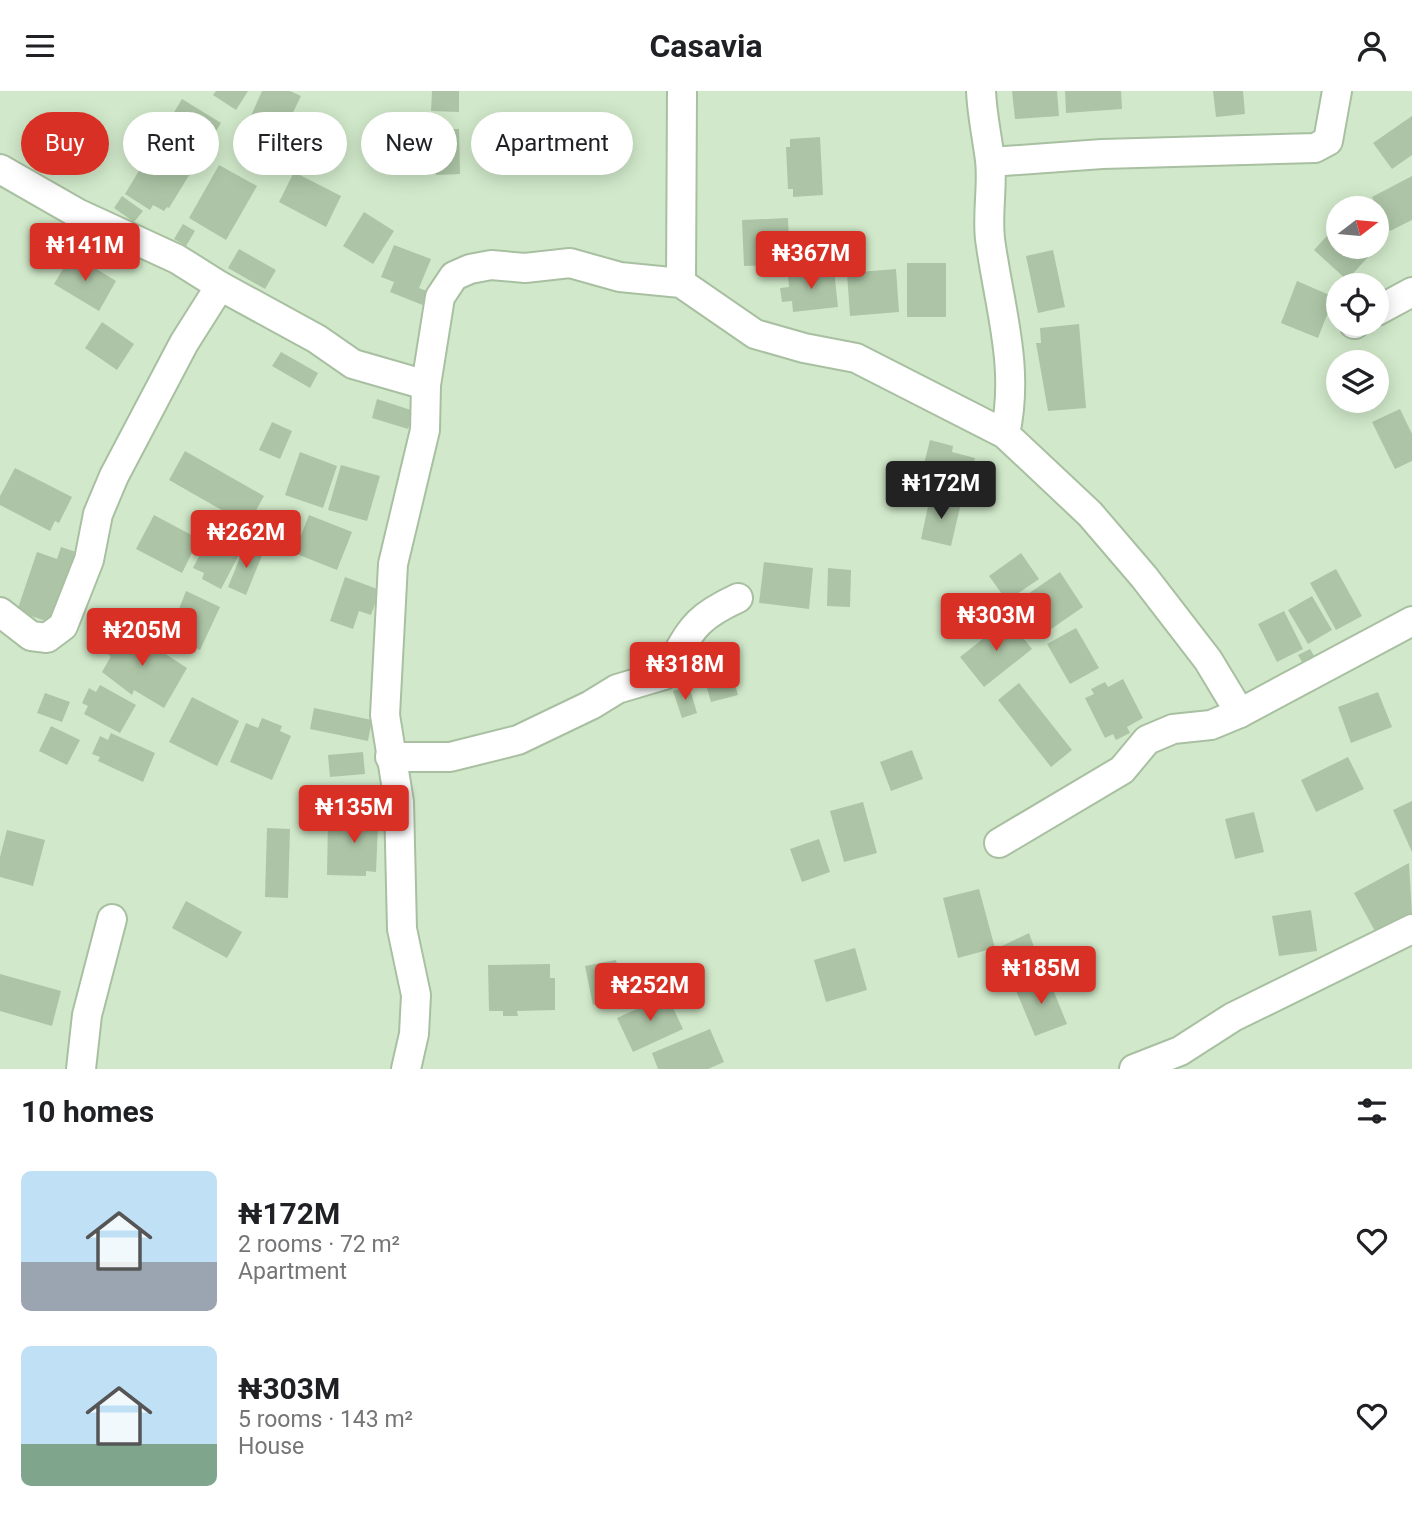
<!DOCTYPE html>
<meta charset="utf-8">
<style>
body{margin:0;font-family:Roboto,sans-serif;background:#f6f6f6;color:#202124;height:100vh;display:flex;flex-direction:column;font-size:26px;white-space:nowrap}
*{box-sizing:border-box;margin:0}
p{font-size:23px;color:#757577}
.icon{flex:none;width:38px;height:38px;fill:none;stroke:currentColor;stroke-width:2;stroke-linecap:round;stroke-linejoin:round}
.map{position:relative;height:978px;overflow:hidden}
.panel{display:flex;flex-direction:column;background:#fff;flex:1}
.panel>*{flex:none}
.banner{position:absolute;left:21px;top:21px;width:700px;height:63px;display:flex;gap:14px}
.needle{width:46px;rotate:74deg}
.controls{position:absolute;left:1326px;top:105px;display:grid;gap:14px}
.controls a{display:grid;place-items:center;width:63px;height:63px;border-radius:50%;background:#fff;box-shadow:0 4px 18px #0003;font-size:35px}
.price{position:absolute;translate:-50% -60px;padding:0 16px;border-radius:7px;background:#d93025;color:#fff;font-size:23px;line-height:46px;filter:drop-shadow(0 2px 4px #0008)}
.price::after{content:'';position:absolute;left:50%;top:42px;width:21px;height:16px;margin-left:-10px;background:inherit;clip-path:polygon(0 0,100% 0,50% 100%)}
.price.selected{background:#222;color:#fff}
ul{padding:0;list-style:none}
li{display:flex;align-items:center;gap:21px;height:175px;padding:0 21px}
li span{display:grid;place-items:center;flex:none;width:196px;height:140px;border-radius:10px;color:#555}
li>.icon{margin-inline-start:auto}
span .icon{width:84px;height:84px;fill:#fffc;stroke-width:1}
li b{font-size:30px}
h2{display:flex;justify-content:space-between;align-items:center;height:84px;padding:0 21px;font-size:30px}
.tag{padding:0 24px;border-radius:32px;background:#fff;box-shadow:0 4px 18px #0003;font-size:24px;line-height:63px}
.tag.selected{background:#d93025;color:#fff}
header{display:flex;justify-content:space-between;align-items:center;height:91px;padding:0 21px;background:#fff;font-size:32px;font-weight:700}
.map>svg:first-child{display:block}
.building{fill:#adc5a6}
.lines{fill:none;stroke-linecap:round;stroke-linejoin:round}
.minor-casing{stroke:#a8c0a1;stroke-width:32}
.minor{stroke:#fff;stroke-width:28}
</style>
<header><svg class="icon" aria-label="menu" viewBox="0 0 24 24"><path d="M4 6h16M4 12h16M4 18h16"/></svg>Casavia<svg class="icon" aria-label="person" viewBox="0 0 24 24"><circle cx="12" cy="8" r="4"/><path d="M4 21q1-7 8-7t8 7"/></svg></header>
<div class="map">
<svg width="1412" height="978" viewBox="0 0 1412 978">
<rect width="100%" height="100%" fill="#d1e9ca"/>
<!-- building -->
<g class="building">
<path d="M216,0H248L236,19L213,4Z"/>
<path d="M262,0H290L301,5L283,42L250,27Z"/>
<path d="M432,0H459V21L431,20Z"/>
<path d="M1012,0H1057L1059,25L1015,28Z"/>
<path d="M1065,0H1121L1122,18L1066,22Z"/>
<path d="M1213,0H1243L1245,23L1216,26Z"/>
<path d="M182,8L221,32L169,117L167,116L164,120L153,114L150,119L125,103Z"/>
<path d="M1412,25V64L1392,78L1373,52Z"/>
<path d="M435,38H459L460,83L436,84Z"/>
<path d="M820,46L823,104L793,106V98H788L786,56H790V48Z"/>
<path d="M219,74L257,95L226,149L189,127Z"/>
<path d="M294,81L341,105L326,136L279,111Z"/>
<path d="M1412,85V129L1390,140L1372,106Z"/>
<path d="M122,105L143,120L134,131L114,117Z"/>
<path d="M364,121L394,140L373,173L343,155Z"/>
<path d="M788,127L790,173L744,175L742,129Z"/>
<path d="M183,133L195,140L186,155L174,148Z"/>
<path d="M1336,135L1339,156H1359L1369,165L1347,189L1314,159Z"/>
<path d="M394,154L431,168L419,197L430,201L425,215L390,201L394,191L381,186Z"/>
<path d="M239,158L276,179L265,198L228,177Z"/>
<path d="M1053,159L1065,216L1038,222L1026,165Z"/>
<path d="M72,163L116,190L99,220L54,193Z"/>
<rect x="907" y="172" width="39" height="54"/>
<path d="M896,178L899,221L850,225L847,182Z"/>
<path d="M834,179L838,216L793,221L792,210L782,211L780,197L789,196L788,183Z"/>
<path d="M1297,190L1334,206L1318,247L1281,232Z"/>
<path d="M102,231L134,253L117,279L85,257Z"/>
<path d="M1079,233L1086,317L1048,320L1036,252H1041L1040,237Z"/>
<path d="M281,261L318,282L310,297L272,275Z"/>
<path d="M1377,273L1387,292L1377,298Z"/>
<path d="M377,308L414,320L408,338L372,327Z"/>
<path d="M1400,318L1412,343V370L1395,378L1372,331Z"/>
<path d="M272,331L292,340L280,368L259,359Z"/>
<path d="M930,349L953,355L952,361L975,367L965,405L919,393Z"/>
<path d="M185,360L264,405L248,434L169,389Z"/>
<path d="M300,361L337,375L323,417L285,404Z"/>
<path d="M341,374L380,385L367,430L328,419Z"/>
<path d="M15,377L72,406L59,432L55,430L50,440L0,414V405Z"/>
<path d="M930,406L961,412L951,455L921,448Z"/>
<path d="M154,424L199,448L182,482L136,458Z"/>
<path d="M309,424L352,441L337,479L294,462Z"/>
<path d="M212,440L243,456L221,498L202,488L204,482L193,477Z"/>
<path d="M245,454L263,462L246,504L228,496Z"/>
<path d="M61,456L82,463L76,480L70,478L51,532L17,520L37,461L57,468Z"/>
<path d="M1021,462L1039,488L1007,510L989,485Z"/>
<path d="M764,471L813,477L809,518L759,512Z"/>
<path d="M828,477L851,479L850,516L827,515Z"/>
<path d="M1336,478L1362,525L1336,539L1310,492Z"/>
<path d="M1060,481L1083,516L1038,547L1015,512Z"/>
<path d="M345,486L380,499L371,524L359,520L353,538L330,530Z"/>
<path d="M186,500L220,516L200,559L169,544Z"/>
<path d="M1312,505L1332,539L1308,553L1288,519Z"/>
<path d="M1284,520L1303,558L1277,571L1258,533Z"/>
<path d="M1008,528L1032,558L984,596L960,566Z"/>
<path d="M1076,537L1099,577L1070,593L1047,553Z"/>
<path d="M129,539L187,577L164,617L134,599L132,604L102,581L111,565L102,560L112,542L123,549Z"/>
<path d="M1310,558L1319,573L1307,580L1298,564Z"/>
<path d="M730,576L738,604L711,611L703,583Z"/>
<path d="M1123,588L1143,627L1127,636L1130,642L1116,649L1113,643L1105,647L1085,607L1094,603L1091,598L1105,591L1108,596Z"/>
<path d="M1019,592L1072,659L1051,676L998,609Z"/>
<path d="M100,594L136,614L120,642L84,623L88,615L82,612L89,597L96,601Z"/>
<path d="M689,595L697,622L682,627L673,600Z"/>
<path d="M1378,601L1392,636L1351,652L1338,616Z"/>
<path d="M45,602L70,611L62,631L37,622Z"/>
<path d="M192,606L239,630L217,675L169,651Z"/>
<path d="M314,617L372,629L368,650L310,638Z"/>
<path d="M262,627L282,635L280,640L291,645L272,689L230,671L246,632L258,637Z"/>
<path d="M51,635L80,649L67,674L39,660Z"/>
<path d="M111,642L155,662L143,691L98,670L100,666L92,663L100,645L108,649Z"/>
<path d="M912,659L923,688L891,700L880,671Z"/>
<path d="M363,661L365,683L330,686L328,664Z"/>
<path d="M1348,666L1364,698L1316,721L1301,689Z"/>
<path d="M1412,710V761L1393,719Z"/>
<path d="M863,711L877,762L844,771L830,720Z"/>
<path d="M369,719L387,722L385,735L378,734L376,781L366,780V785L327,784L328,727L368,728Z"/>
<path d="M1254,721L1264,761L1235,768L1225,728Z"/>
<path d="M267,737L290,738L288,807L265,806Z"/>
<path d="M7,739L45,749L33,795L0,786V766Z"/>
<path d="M819,748L830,781L802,791L790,758Z"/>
<path d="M1409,772L1412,823L1376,842L1354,802Z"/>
<path d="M979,798L995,857L958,867L943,807Z"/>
<path d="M186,810L242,841L227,867L172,837Z"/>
<path d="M1311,819L1317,860L1279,865L1272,825Z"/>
<path d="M1029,842L1044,884L1016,894L1002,855Z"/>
<path d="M855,857L867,899L826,911L814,869Z"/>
<path d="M616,869L624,907L593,914L585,875Z"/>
<path d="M550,873V887H555V919L517,920L518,925H503V920H489L488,874Z"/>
<path d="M0,883L61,900L52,935L0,920Z"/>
<path d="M1047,884L1067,933L1035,945L1015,897Z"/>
<path d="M667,904L683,938L633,961L617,927Z"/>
<path d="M710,938L724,971L708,978H658L652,962Z"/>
</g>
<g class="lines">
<defs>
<g id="minor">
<path d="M981,0C982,24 987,45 990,69C993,94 987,122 990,148C999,215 1020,276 1005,343"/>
<path d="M991,71L1102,63L1315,57L1328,50L1337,0"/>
<path d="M0,78L77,122L177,168L220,195L317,248L353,273L426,294"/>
<path d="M681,192L682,0"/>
<path d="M1377,220L1412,201"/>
<path d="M1354,233H1355"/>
<path d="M0,521L31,545L47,547L63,535L89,469L98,423L114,385L184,252L220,195"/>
<path d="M390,666H450L518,649L591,614L617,598L664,584C691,543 688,530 738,507"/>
<path d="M999,752L1122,679L1147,649L1173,638L1211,634L1240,622L1412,530"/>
<path d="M81,978L87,924L112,828"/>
<path d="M406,978L414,943L416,904L402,838L399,711L385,624L393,473L425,339L426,294L440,206L454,185L470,178L491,174L525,177L570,172L620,186L681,192L755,243L804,257L856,267L1005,343L1090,423L1144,486L1208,569L1240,622"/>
<path d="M1134,978L1180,960L1233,926L1412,838"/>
</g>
</defs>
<!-- minor casing -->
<use href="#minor" class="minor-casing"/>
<!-- minor -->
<use href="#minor" class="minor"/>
</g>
</svg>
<div class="controls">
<a><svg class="needle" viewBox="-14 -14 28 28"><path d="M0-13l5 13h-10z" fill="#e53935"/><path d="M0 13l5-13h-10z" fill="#757577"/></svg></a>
<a><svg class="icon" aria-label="locate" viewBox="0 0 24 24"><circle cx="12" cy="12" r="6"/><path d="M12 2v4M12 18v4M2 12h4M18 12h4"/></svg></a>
<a><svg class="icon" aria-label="layers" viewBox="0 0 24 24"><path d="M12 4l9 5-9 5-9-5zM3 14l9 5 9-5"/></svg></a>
</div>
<b class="price" style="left:85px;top:192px">₦141M</b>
<b class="price" style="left:811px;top:200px">₦367M</b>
<b class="price selected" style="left:941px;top:430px">₦172M</b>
<b class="price" style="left:246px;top:479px">₦262M</b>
<b class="price" style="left:996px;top:562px">₦303M</b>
<b class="price" style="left:142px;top:577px">₦205M</b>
<b class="price" style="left:685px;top:611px">₦318M</b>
<b class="price" style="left:354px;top:754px">₦135M</b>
<b class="price" style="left:1041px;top:915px">₦185M</b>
<b class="price" style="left:650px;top:932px">₦252M</b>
<div class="banner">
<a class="tag selected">Buy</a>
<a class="tag">Rent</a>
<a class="tag">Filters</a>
<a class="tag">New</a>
<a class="tag">Apartment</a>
</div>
</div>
<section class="panel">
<h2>10 homes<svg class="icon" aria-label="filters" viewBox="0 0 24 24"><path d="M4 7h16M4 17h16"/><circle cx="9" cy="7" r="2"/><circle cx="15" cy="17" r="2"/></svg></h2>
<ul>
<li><span style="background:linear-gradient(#bfe0f5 65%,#9aa5b1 0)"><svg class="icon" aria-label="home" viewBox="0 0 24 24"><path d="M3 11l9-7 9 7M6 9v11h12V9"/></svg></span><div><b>₦172M</b><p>2 rooms · 72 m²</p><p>Apartment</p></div><svg class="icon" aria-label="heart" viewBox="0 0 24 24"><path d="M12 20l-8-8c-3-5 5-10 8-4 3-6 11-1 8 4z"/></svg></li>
<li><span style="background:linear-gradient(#bfe0f5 70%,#7fa58c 0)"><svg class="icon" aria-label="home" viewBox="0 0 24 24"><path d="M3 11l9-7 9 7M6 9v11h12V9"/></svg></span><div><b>₦303M</b><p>5 rooms · 143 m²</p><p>House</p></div><svg class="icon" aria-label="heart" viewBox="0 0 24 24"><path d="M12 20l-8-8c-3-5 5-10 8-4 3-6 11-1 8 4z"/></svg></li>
</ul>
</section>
